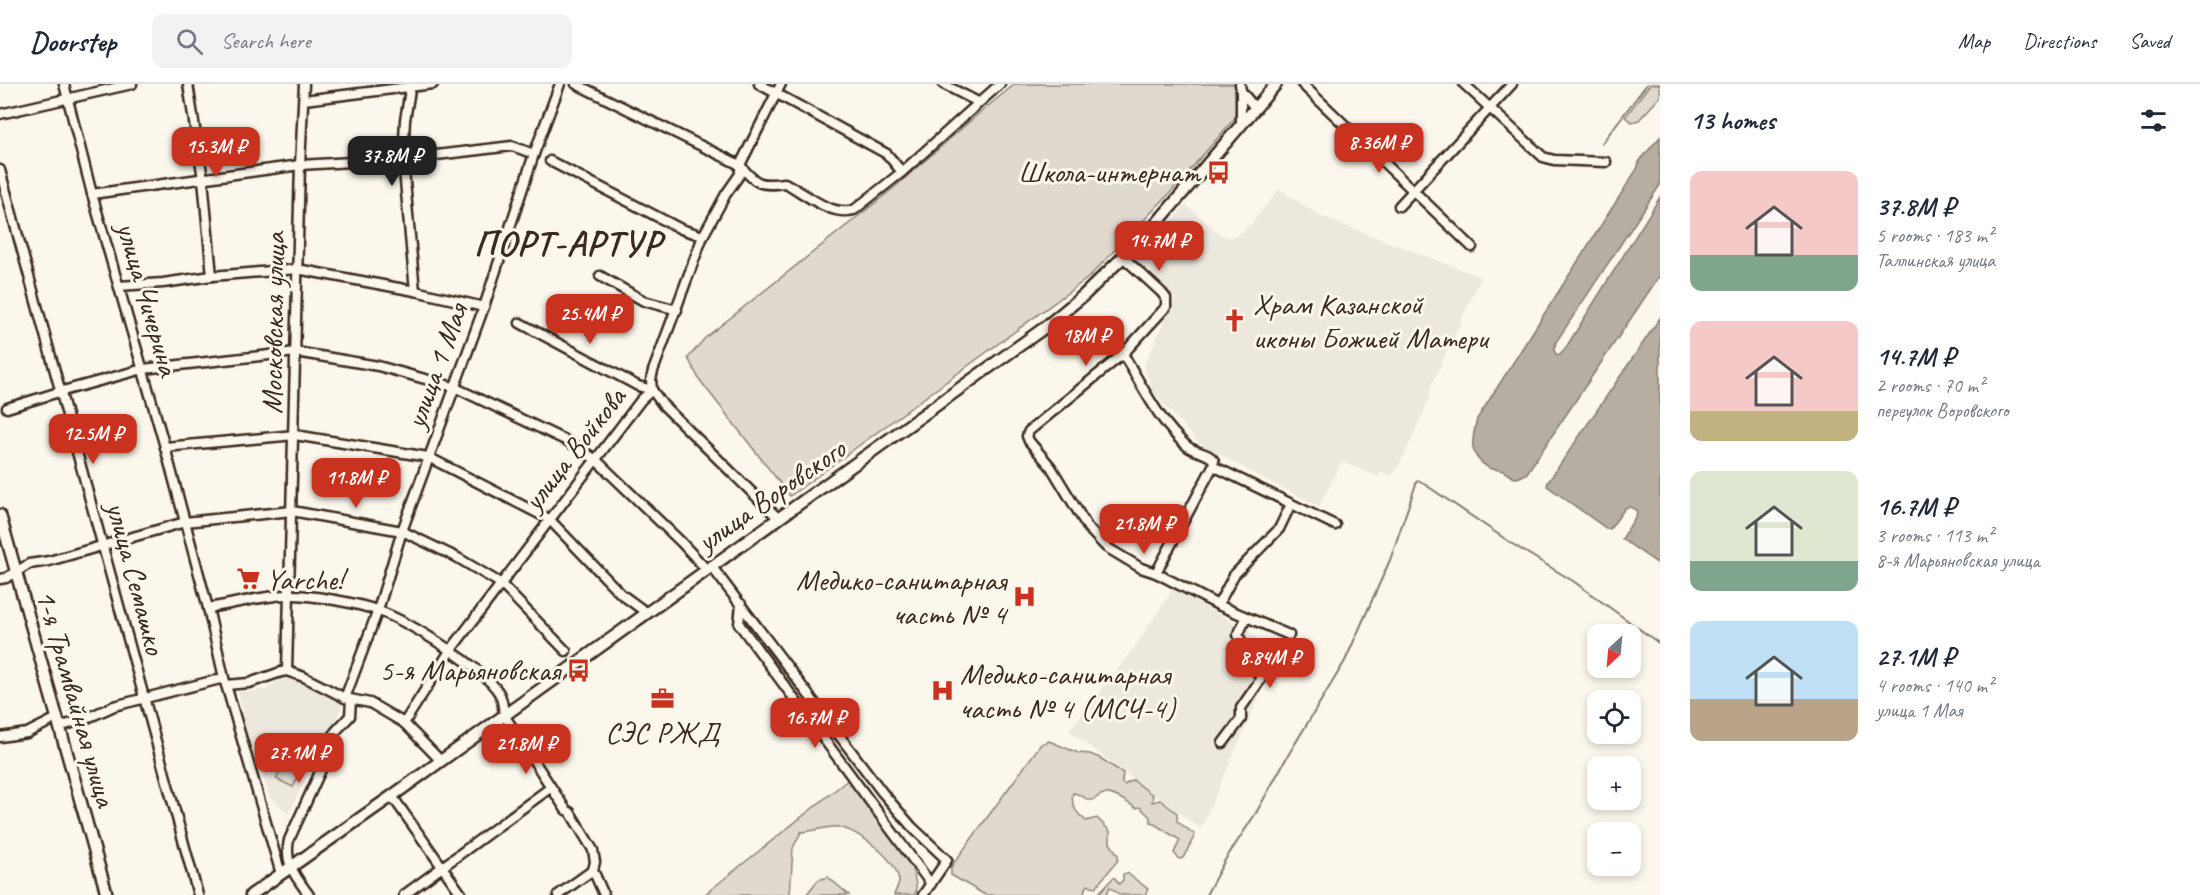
<!DOCTYPE html>
<meta charset="utf-8">
<style>
body{margin:0;font-family:Caveat,sans-serif;background:#f2f2f3;color:#1f2937;height:100vh;display:flex;flex-direction:column;font-size:22px;white-space:nowrap}
*{box-sizing:border-box;margin:0}
p{font-size:20px;color:#747a83}
.icon{flex:none;width:33px;height:33px;fill:none;stroke:currentColor;stroke-width:2;stroke-linecap:round;stroke-linejoin:round}
.map{position:relative;flex:1;overflow:hidden}
.sheet{display:flex;flex-direction:column;background:#fff;width:540px}
.sheet>*{flex:none}
.needle{width:39px;rotate:206deg}
.tools{position:absolute;left:1587px;top:540px;display:grid;gap:12px}
.tools a{display:grid;place-items:center;width:54px;height:54px;border-radius:12px;background:#fff;box-shadow:0 3px 9px #0003;font-size:30px}
.price{position:absolute;translate:-50% -51px;padding:0 14px;border-radius:12px;background:#c8321e;color:#fff;font-size:20px;line-height:39px;filter:drop-shadow(0 2px 3px #0008)}
.price::after{content:'';position:absolute;left:50%;top:36px;width:18px;height:14px;margin-left:-9px;background:inherit;clip-path:polygon(0 0,100% 0,50% 100%)}
.price.current{background:#222;color:#fff}
ul{padding:0;list-style:none}
li{display:flex;align-items:center;gap:18px;height:150px;padding:0 30px}
li span{display:grid;place-items:center;flex:none;width:168px;height:120px;border-radius:12px;color:#555}
li>.icon{margin-inline-start:auto}
span .icon{width:72px;height:72px;fill:#fffc;stroke-width:1}
li b{font-size:26px}
h2{display:flex;justify-content:space-between;align-items:center;height:72px;padding:0 30px;font-size:26px}
header{display:flex;align-items:center;gap:36px;box-sizing:border-box;height:84px;padding:0 30px;background:#fff;border-bottom:2px solid #e0e1e3}
header strong{font-size:28px}
nav{display:flex;gap:33px;margin-inline-start:auto;font-size:21px}
.search{width:420px;height:54px;background:#f2f2f3;display:flex;align-items:center;gap:15px;box-sizing:border-box;padding:0 21px;border-radius:12px;color:#747a83;font-size:22px}
main{display:flex;flex:1;min-height:0}
.map>svg:first-child{display:block}
.built{fill:#ede8dd}
.green{fill:#dfd9ce;stroke:#8d8276;stroke-width:1.5}
.water{fill:#b6aea2;stroke:#85796d;stroke-width:1.5}
.lines{fill:none;stroke-linecap:round;stroke-linejoin:round}
.stream{stroke:#85796d;stroke-width:2}
.minor-casing{stroke:#3b2a1e;stroke-width:13}
.major-casing{stroke:#3b2a1e;stroke-width:15}
.minor{stroke:#fbf7ec;stroke-width:8}
.major{stroke:#fbf7ec;stroke-width:10}
.labels{text-anchor:middle;dominant-baseline:central;stroke-width:6;stroke-linejoin:round;paint-order:stroke}
.poi-label{font-size:30px;fill:#3b2a1e;stroke:#fbf7ec;text-anchor:end}
.street-label{font-size:30px;fill:#3b2a1e;stroke:#fbf7ec}
.district-label{font-size:36px;font-weight:bold;letter-spacing:1.5px;fill:#3b2a1e;stroke:#fbf7ec}
</style>
<header>
<strong>Doorstep</strong>
<div class="search"><svg class="icon" aria-label="search" viewBox="0 0 24 24"><circle cx="10" cy="10" r="6"/><path d="M15 15l6 6"/></svg>Search here</div>
<nav><a>Map</a><a>Directions</a><a>Saved</a></nav>
</header>
<main>
<div class="map">
<svg width="1660" height="811" viewBox="0 0 1660 811">
<rect width="100%" height="100%" fill="#fbf7ec"/>
<filter id="ink" filterUnits="userSpaceOnUse"><feTurbulence type="fractalNoise" baseFrequency=".0167" numOctaves="2"/><feDisplacementMap in="SourceGraphic" scale="12" xChannelSelector="R" yChannelSelector="G"/><feConvolveMatrix kernelMatrix="1 2 1 2 8 2 1 2 1" color-interpolation-filters="sRGB"/></filter>
<g filter="url(#ink)">
<!-- built -->
<g class="built">
<path d="M1279,105L1320,132L1481,193L1431,302L1428,318L1404,372L1392,392L1381,388L1379,393L1342,378L1319,422L1258,392L1198,358L1153,308L1144,281L1176,214L1134,180L1186,121L1221,151L1231,153L1239,150L1252,139Z"/>
<path d="M1173,505L1247,546L1256,554L1265,570L1270,588L1201,745L1069,647L1136,561Z"/>
<path d="M285,591L343,621L288,730L270,713L258,680L246,658L244,632L238,608L266,606Z"/>
</g>
<!-- green -->
<g class="green">
<path d="M1015,0H1238L1235,34L1170,109L1088,194L790,412L699,295L688,274L705,254L895,103L977,31Z"/>
<path d="M1650,0H1660V13L1639,36L1632,38L1625,33Z"/>
<path d="M296,655L313,663L293,703L276,695Z"/>
<path d="M1049,657L1078,669L1090,670L1100,674L1123,689L1122,699L1124,701L1133,696L1153,711L1152,718L1160,716L1177,729V737L1195,751L1183,774L1179,775L1174,769L1180,756L1151,738L1150,733L1140,723L1136,724C1128,719 1113,708 1104,710C1099,710 1096,716 1091,716C1084,716 1081,709 1073,709C1070,720 1077,730 1086,737L1097,734L1110,747V759L1118,771V776L1096,803L1088,801L1084,807L1086,811H985L951,791V783L1041,660Z"/>
<path d="M849,695C868,720 924,780 915,811H894C895,807 899,801 899,798C898,775 858,746 838,743C830,741 812,748 801,748L793,764L790,811H704Z"/>
<path d="M1127,789L1148,805L1145,811H1120L1110,803L1106,811H1097L1113,794H1115L1119,800L1123,796V790Z"/>
<path d="M828,793L849,811H806L818,796Z"/>
</g>
<!-- water -->
<g class="water">
<path d="M1660,53V101L1556,258L1554,266L1556,270L1560,271L1565,265L1660,113V191L1527,389C1513,398 1514,393 1503,387C1499,385 1493,386 1489,384C1467,372 1472,355 1477,335L1637,85L1640,76Z"/>
<path d="M1660,234V481L1622,455L1637,430L1636,426L1630,423L1625,424L1610,445H1607L1547,402L1548,398Z"/>
</g>
<g class="lines">
<!-- stream -->
<g class="stream">
<path d="M1602,59L1647,0"/>
<path d="M1206,811L1225,776L1256,729L1287,673L1345,577L1390,476L1417,397H1420L1514,461L1573,497L1660,560"/>
</g>
<defs>
<g id="minor">
<path d="M64,0L92,110L165,363L208,524L224,594L281,790"/>
<path d="M188,0L203,95L212,192"/>
<path d="M411,0L405,36L403,75L415,207"/>
<path d="M576,0L740,81C756,101 761,102 785,99C805,109 830,133 854,126L902,88L1000,0"/>
<path d="M759,0L887,70L902,88"/>
<path d="M943,0L978,18"/>
<path d="M1240,0L1241,7L1255,24"/>
<path d="M1302,0L1472,163"/>
<path d="M1464,0L1543,73L1554,76L1606,78"/>
<path d="M304,16L433,0"/>
<path d="M0,30L132,0"/>
<path d="M1241,41V7"/>
<path d="M550,77L681,145L703,152"/>
<path d="M0,86L198,811"/>
<path d="M92,110L300,81L403,75L512,62L534,70"/>
<path d="M1399,122L1512,0"/>
<path d="M1124,174L1161,208L1166,214V223L1123,270L1029,347L1027,352L1029,357L1051,383L1088,444L1106,463L1141,484L1156,489L1218,521L1289,551"/>
<path d="M600,192L644,217L677,226"/>
<path d="M119,202L163,199L212,192L297,185L415,207L484,223"/>
<path d="M520,239L638,302L652,306L663,321L779,435"/>
<path d="M1123,270C1142,301 1159,338 1187,362C1195,369 1209,368 1214,377L1213,382L1335,441"/>
<path d="M652,306L651,296L653,287L703,152L726,110L740,90V81L781,0"/>
<path d="M7,324L59,308L143,285L296,268L378,282L454,303L569,358L595,375L681,458L707,486"/>
<path d="M165,363L295,351L428,373L549,435L621,510L647,529"/>
<path d="M712,483L882,708L912,743L947,776L923,811"/>
<path d="M1156,489L1213,382"/>
<path d="M0,495L6,494L29,480L49,477L185,438L292,427L402,447L458,474L500,499L566,567"/>
<path d="M741,520L739,540L931,800"/>
<path d="M1218,521L1234,491L1279,445L1291,420"/>
<path d="M208,524C233,520 265,511 290,511C312,511 358,519 379,527C409,538 483,583 499,609C503,616 503,623 504,631L566,726L570,728L593,766L595,778L593,786L604,811"/>
<path d="M287,587L300,81L304,0"/>
<path d="M226,601L249,599L281,588L287,587L304,593L345,614L370,619L404,639L441,677"/>
<path d="M345,614L378,526L402,447L484,223L534,70L560,0"/>
<path d="M404,639L450,567L641,316L652,306"/>
<path d="M59,643L85,635L114,622L224,594"/>
<path d="M0,653L27,649L57,634"/>
<path d="M1223,659L1241,635V624L1261,595L1238,551L1246,534"/>
<path d="M392,712L462,811"/>
<path d="M309,811C296,793 284,780 289,756L330,666L335,648L350,632L351,616"/>
<path d="M404,811L550,704"/>
<path d="M558,811L593,786"/>
</g>
<g id="major">
<path d="M0,431L107,811"/>
<path d="M251,811L392,712L1044,244L1084,211L1151,146L1276,0"/>
</g>
</defs>
<!-- minor casing -->
<use href="#minor" class="minor-casing"/>
<!-- major casing -->
<use href="#major" class="major-casing"/>
<!-- minor -->
<use href="#minor" class="minor"/>
<!-- major -->
<use href="#major" class="major"/>
</g>
</g>
<!-- icons -->
<defs>
<symbol id="bus-bare" viewBox="-9 -9 18 18"><path d="M-5-6H5V4H4V6H2V4H-2V6H-4V4H-5ZM-3.5-4V0h7V-4ZM-3.5 1.2v1.5H-2V1.2ZM2 1.2v1.5H3.5V1.2Z" fill="#c8321e" stroke="#fbf7ec" stroke-width="2.5" paint-order="stroke"/></symbol>
<symbol id="church-bare" viewBox="-9 -9 18 18"><path d="M-1.2-6h2.4v3.5h3.3v2.4h-3.3V6h-2.4V-.1h-3.3v-2.4h3.3Z" fill="#c8321e" stroke="#fbf7ec" stroke-width="2.5" paint-order="stroke"/></symbol>
<symbol id="supermarket-bare" viewBox="-9 -9 18 18"><path d="M-6-5.5h2.5l.6 2H6L4.5 2H-2.5L-4.4-4H-6ZM-1.5 3.2a1.3 1.3 0 1 0 .1 0ZM3 3.2a1.3 1.3 0 1 0 .1 0Z" fill="#c8321e" stroke="#fbf7ec" stroke-width="2.5" paint-order="stroke"/></symbol>
<symbol id="hospital-bare" viewBox="-9 -9 18 18"><path d="M-5-5h3v3.5h4V-5h3V5h-3V1.5h-4V5h-3Z" fill="#c8321e" stroke="#fbf7ec" stroke-width="2.5" paint-order="stroke"/></symbol>
<symbol id="office-bare" viewBox="-9 -9 18 18"><path d="M-6-3h4V-5.5h4V-3h4V5H-6ZM-1-4.5V-3h2v-1.5ZM-6 0V1H6V0Z" fill="#c8321e" stroke="#fbf7ec" stroke-width="2.5" paint-order="stroke"/></symbol>
</defs>
<g fill-rule="evenodd">
<use href="#bus-bare" x="1202" y="72" width="33" height="33"/>
<use href="#church-bare" x="1218" y="220" width="33" height="33"/>
<use href="#supermarket-bare" x="232" y="478" width="33" height="33"/>
<use href="#hospital-bare" x="1008" y="496" width="33" height="33"/>
<use href="#bus-bare" x="562" y="570" width="33" height="33"/>
<use href="#hospital-bare" x="926" y="590" width="33" height="33"/>
<use href="#office-bare" x="646" y="598" width="33" height="33"/>
</g>
<g class="labels">
<!-- poi labels -->
<g class="poi-label">
<text x="1200" y="88">Школа-интернат</text>
<text x="1253" y="220" text-anchor="start">Храм Казанской<tspan x="1253" dy="34">иконы Божией Матери</tspan></text>
<text x="266" y="495" text-anchor="start">Yarche!</text>
<text x="1006" y="496">Медико-санитарная<tspan x="1006" dy="34">часть № 4</tspan></text>
<text x="560" y="586">5-я Марьяновская</text>
<text x="960" y="590" text-anchor="start">Медико-санитарная<tspan x="960" dy="34">часть № 4 (МСЧ-4)</tspan></text>
<text x="662" y="648" text-anchor="middle">СЭС РЖД</text>
</g>
<!-- street labels -->
<g class="street-label">
<text transform="translate(148 215) rotate(74)">улица Чичерина</text>
<text transform="translate(273 239) rotate(-89)">Московская улица</text>
<text transform="translate(436 282) rotate(-70)">улица 1 Мая</text>
<text transform="translate(574 365) rotate(-52)">улица Войкова</text>
<text transform="translate(771 411) rotate(-35)">улица Воровского</text>
<text transform="translate(136 494) rotate(75)">улица Семашко</text>
<text transform="translate(76 614) rotate(74)">1-я Трамвайная улица</text>
</g>
<!-- district labels -->
<g class="district-label">
<text x="568" y="159">ПОРТ-АРТУР</text>
</g>
</g>
</svg>
<div class="tools">
<a><svg class="needle" viewBox="-14 -14 28 28"><path d="M0-13l5 13h-10z" fill="#e53935"/><path d="M0 13l5-13h-10z" fill="#747a83"/></svg></a>
<a><svg class="icon" aria-label="locate" viewBox="0 0 24 24"><circle cx="12" cy="12" r="6"/><path d="M12 2v4M12 18v4M2 12h4M18 12h4"/></svg></a>
<a>+</a>
<a>−</a>
</div>
<b class="price" style="left:1379px;top:90px">8.36M ₽</b>
<b class="price" style="left:216px;top:94px">15.3M ₽</b>
<b class="price current" style="left:392px;top:103px">37.8M ₽</b>
<b class="price" style="left:1159px;top:188px">14.7M ₽</b>
<b class="price" style="left:590px;top:261px">25.4M ₽</b>
<b class="price" style="left:1086px;top:283px">18M ₽</b>
<b class="price" style="left:93px;top:381px">12.5M ₽</b>
<b class="price" style="left:356px;top:425px">11.8M ₽</b>
<b class="price" style="left:1144px;top:471px">21.8M ₽</b>
<b class="price" style="left:1270px;top:605px">8.84M ₽</b>
<b class="price" style="left:815px;top:665px">16.7M ₽</b>
<b class="price" style="left:526px;top:691px">21.8M ₽</b>
<b class="price" style="left:299px;top:700px">27.1M ₽</b>
</div>
<section class="sheet">
<h2>13 homes<svg class="icon" aria-label="filters" viewBox="0 0 24 24"><path d="M4 7h16M4 17h16"/><circle cx="9" cy="7" r="2"/><circle cx="15" cy="17" r="2"/></svg></h2>
<ul>
<li><span style="background:linear-gradient(#f6c9c9 70%,#7fa58c 0)"><svg class="icon" aria-label="home" viewBox="0 0 24 24"><path d="M3 11l9-7 9 7M6 9v11h12V9"/></svg></span><div><b>37.8M ₽</b><p>5 rooms · 183 m²</p><p>Таллинская улица</p></div></li>
<li><span style="background:linear-gradient(#f6c9c9 75%,#c2b280 0)"><svg class="icon" aria-label="home" viewBox="0 0 24 24"><path d="M3 11l9-7 9 7M6 9v11h12V9"/></svg></span><div><b>14.7M ₽</b><p>2 rooms · 70 m²</p><p>переулок Воровского</p></div></li>
<li><span style="background:linear-gradient(#dfe7d0 75%,#7fa58c 0)"><svg class="icon" aria-label="home" viewBox="0 0 24 24"><path d="M3 11l9-7 9 7M6 9v11h12V9"/></svg></span><div><b>16.7M ₽</b><p>3 rooms · 113 m²</p><p>8-я Марьяновская улица</p></div></li>
<li><span style="background:linear-gradient(#bfe0f5 65%,#b9a48a 0)"><svg class="icon" aria-label="home" viewBox="0 0 24 24"><path d="M3 11l9-7 9 7M6 9v11h12V9"/></svg></span><div><b>27.1M ₽</b><p>4 rooms · 140 m²</p><p>улица 1 Мая</p></div></li>
</ul>
</section>
</main>
